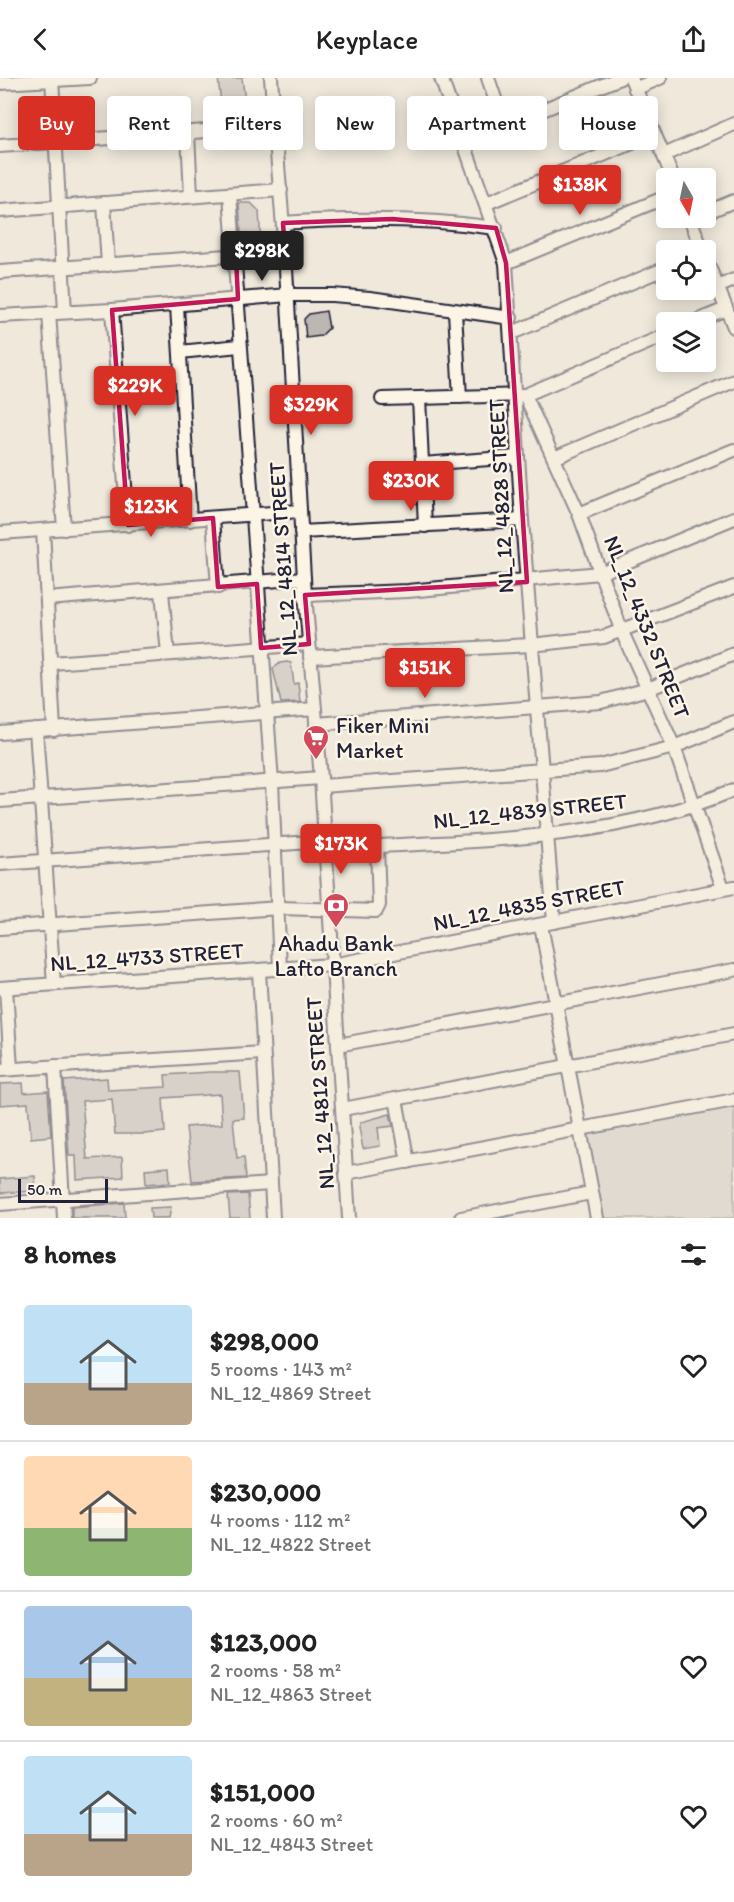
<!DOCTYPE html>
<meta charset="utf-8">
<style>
body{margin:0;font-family:Itim,sans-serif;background:#f2f2f2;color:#222;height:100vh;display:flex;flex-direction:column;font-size:22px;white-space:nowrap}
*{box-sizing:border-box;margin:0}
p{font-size:20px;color:#767676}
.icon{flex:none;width:33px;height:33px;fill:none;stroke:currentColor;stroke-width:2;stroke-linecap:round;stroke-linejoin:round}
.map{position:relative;height:1140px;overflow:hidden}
.side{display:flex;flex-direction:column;background:#fff;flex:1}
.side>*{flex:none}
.hud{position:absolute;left:18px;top:18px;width:699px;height:54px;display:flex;gap:12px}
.needle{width:39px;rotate:171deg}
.fabs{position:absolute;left:656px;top:90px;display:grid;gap:12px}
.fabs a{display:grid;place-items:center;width:60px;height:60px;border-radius:6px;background:#fff;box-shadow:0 3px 15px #0003;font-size:30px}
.scale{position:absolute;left:18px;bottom:15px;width:90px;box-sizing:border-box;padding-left:6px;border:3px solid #22223b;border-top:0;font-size:16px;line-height:21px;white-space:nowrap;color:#22223b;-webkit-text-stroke:4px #fcf5e5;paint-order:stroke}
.price{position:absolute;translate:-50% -51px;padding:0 14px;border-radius:6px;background:#d93025;color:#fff;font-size:20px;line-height:39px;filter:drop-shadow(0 2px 3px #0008)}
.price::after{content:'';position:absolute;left:50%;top:36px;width:18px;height:14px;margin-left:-9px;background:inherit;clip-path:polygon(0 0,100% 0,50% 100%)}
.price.on{background:#222;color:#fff}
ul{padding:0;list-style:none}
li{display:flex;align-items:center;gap:18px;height:150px;padding:0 24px}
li+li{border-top:2px solid #e0e0e0}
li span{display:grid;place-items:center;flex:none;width:168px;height:120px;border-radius:6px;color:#555}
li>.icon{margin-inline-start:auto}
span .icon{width:72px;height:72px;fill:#fffc;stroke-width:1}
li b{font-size:26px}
h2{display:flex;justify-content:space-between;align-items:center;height:72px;padding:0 24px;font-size:26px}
.pill{padding:0 21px;border-radius:6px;background:#fff;box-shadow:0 3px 15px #0003;font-size:21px;line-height:54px}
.pill.on{background:#d93025;color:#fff}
header{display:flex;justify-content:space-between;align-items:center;height:78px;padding:0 24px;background:#fff;font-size:27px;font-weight:600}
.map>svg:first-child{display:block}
.green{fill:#d1cbc3;stroke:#7a767f;stroke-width:1.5}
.building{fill:#bcb7b3;stroke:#22223b;stroke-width:1.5}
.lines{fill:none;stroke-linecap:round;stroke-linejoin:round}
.minor-casing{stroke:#22223b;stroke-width:16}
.minor{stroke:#fcf5e5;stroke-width:12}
.marked{fill:none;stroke:#c2185b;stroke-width:4.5;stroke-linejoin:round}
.labels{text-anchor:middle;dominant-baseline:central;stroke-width:5;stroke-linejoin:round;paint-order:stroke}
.street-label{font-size:22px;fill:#22223b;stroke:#fcf5e5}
.poi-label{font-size:22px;fill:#22223b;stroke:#fcf5e5;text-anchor:start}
</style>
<header><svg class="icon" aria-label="back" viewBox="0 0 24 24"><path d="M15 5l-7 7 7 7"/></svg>Keyplace<svg class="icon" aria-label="share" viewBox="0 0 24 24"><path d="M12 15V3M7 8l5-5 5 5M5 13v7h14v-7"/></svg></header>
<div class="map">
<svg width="734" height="1140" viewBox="0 0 734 1140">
<rect width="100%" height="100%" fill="#efe8db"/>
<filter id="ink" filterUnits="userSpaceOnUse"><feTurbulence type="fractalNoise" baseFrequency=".0167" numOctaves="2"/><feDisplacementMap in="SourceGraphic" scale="12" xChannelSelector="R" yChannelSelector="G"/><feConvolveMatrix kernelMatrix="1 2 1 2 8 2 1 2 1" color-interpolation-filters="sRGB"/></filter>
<g filter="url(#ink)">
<!-- green -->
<path class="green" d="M734,1019V1140H598L579,1051Z"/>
<!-- building -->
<g class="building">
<path d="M218,0H242L246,30L240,40L223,42Z"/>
<path d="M239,125H251L259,133L261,167L242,169Z"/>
<path d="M326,233L329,250L321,258L306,260L304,241L309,236Z"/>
<path d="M287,584L291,585L294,606L298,605L300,624L281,625L273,591L280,585Z"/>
<path d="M210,994H240L244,1040L233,1041L237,1080L244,1079L246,1100L192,1103L186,1049L222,1046L220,1016L163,1020L165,1054L144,1056H115L112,1021L82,1023L87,1081L122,1079L123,1099L77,1102L76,1078H69L64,1003L107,1000L108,1012L166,1009L165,997Z"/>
<path d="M23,1005L24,1015L48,1013L51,1058L31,1060L28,1025L0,1027V1006Z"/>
<path d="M390,1036L393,1048L378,1050L380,1068L363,1071L359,1049L361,1044Z"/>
<path d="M169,1089L170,1104L146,1106L145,1091Z"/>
<path d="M35,1098L36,1113L0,1115V1101Z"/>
<path d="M248,1116L250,1140H230L228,1117Z"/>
<path d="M124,1125L125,1140H72V1129Z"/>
<path d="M171,1129L169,1140H151L150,1130Z"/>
</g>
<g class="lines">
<defs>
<g id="minor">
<path d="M52,0L65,234"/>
<path d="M271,0L285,174L305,517L321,700L349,1140"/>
<path d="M441,0L506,185L522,442L554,844"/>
<path d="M488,0L504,47"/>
<path d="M631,0L673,100"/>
<path d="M0,5L90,0"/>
<path d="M635,11L660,0"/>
<path d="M188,55L191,118"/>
<path d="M465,64L620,0"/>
<path d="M0,68L275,48"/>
<path d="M664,77L734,46"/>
<path d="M230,116L272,704L280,891"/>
<path d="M104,125L108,187"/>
<path d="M487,125L654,56"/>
<path d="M0,133L281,112"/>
<path d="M705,135L734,123"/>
<path d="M690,140L702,172"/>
<path d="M283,145C355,140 424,140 496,150"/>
<path d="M705,179L734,249"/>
<path d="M506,185L666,119"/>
<path d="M0,194L285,174"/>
<path d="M717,209L734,202"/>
<path d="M177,228L190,442"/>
<path d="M112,232L128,447"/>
<path d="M455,234L460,319"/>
<path d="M49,235L64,451"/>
<path d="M0,238L112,232L288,217H332L370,220L511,240"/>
<path d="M694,244L726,231"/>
<path d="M512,255L666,190"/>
<path d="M180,274L239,268"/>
<path d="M525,317L666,257"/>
<path d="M419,320L425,448"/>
<path d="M382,321L525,317L579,436L622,554L674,669L723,810"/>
<path d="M554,380L734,303"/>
<path d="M422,386L518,379"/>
<path d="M579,436L734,372"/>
<path d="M213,440L218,509"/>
<path d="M43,452L54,652"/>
<path d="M301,454L522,442"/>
<path d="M0,455L300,433"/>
<path d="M162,514L168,576"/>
<path d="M305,517L408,513L600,495L734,440"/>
<path d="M47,521L304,500"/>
<path d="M310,579L531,567L604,559L734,509"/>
<path d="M51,585L309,566"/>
<path d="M316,646L601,624L648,611L734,576"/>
<path d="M36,652L54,906"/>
<path d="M0,655L315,631"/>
<path d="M322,708L600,688L674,669L734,644"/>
<path d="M0,723L321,700"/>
<path d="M324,771C462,762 604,766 734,712"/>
<path d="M0,786L324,763"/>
<path d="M541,847L597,1140"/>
<path d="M0,850L279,830L376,833L379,827L377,768"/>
<path d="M259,893L273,1140"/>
<path d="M0,910L332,887L734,809"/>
<path d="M6,910L11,991"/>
<path d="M338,967L734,892"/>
<path d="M55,988L64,1140"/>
<path d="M0,992L262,975"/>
<path d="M396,1021L408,1084"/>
<path d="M343,1031L734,956"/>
<path d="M346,1095L734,1022"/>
<path d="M0,1126L270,1106"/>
<path d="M461,1140L591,1115"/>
</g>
</defs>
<!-- minor casing -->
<use href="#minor" class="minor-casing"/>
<!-- minor -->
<use href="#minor" class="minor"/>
</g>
</g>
<!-- marked area -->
<path d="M0 0H734V1140H0ZM392,141L496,150L506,185L527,504L305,517L309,566L261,570L257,506L218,509L213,440L128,447L112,232L238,221L236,179L285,174L283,145Z" fill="#efe8db" fill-opacity=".55" fill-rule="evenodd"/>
<path class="marked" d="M392,141L496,150L506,185L527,504L305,517L309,566L261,570L257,506L218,509L213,440L128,447L112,232L238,221L236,179L285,174L283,145Z"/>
<!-- icons -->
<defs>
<symbol id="supermarket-pin" viewBox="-11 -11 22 30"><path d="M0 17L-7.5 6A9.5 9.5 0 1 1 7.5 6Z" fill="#d1495b" stroke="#fcf5e5"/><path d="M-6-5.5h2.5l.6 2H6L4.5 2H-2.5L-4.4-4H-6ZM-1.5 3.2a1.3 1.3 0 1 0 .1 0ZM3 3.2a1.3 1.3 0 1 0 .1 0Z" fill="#fff"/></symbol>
<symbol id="bank-pin" viewBox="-11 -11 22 30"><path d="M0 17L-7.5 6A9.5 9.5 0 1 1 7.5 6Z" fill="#d1495b" stroke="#fcf5e5"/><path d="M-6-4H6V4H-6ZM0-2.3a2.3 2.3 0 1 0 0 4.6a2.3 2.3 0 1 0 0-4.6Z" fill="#fff"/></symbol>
</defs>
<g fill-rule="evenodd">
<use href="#supermarket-pin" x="301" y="645" width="30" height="40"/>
<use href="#bank-pin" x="321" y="813" width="30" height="40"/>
</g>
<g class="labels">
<!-- street labels -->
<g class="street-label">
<text transform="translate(501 418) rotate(-93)">NL_12_4828 STREET</text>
<text transform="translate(283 481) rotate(-94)">NL_12_4814 STREET</text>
<text transform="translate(647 549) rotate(68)">NL_12_4332 STREET</text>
<text transform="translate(530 733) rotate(-6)">NL_12_4839 STREET</text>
<text transform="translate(529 827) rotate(-11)">NL_12_4835 STREET</text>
<text transform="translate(147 879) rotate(-4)">NL_12_4733 STREET</text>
<text transform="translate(320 1015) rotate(-94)">NL_12_4812 STREET</text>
</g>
<!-- poi labels -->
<g class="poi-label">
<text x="336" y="647">Fiker Mini<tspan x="336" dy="25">Market</tspan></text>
<text x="336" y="865" text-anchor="middle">Ahadu Bank<tspan x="336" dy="25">Lafto Branch</tspan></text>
</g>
</g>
</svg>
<div class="fabs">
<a><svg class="needle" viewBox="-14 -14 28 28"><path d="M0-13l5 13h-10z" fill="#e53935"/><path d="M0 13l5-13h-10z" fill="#767676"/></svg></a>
<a><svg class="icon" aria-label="locate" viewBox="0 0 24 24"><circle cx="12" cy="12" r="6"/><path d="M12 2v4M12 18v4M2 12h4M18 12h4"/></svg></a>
<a><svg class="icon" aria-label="layers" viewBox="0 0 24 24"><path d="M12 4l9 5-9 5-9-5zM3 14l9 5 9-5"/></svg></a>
</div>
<div class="scale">50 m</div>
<b class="price" style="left:580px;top:138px">$138K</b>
<b class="price on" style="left:262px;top:204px">$298K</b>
<b class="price" style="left:135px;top:339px">$229K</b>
<b class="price" style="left:311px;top:358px">$329K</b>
<b class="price" style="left:411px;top:434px">$230K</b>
<b class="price" style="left:151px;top:460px">$123K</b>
<b class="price" style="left:425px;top:621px">$151K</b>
<b class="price" style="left:341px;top:797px">$173K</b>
<div class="hud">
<a class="pill on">Buy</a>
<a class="pill">Rent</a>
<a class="pill">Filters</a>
<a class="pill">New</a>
<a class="pill">Apartment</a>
<a class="pill">House</a>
</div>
</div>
<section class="side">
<h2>8 homes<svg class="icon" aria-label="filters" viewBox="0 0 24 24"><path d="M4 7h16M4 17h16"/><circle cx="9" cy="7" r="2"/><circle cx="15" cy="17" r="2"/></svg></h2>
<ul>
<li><span style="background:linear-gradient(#bfe0f5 65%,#b9a48a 0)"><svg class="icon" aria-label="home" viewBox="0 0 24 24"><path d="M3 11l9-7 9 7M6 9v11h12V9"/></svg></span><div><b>$298,000</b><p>5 rooms · 143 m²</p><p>NL_12_4869 Street</p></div><svg class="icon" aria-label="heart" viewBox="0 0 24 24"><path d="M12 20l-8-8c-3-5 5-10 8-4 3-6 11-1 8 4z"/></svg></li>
<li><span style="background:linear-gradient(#ffd9b3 60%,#8fb573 0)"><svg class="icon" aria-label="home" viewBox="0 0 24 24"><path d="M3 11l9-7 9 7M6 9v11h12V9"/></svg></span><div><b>$230,000</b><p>4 rooms · 112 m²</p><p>NL_12_4822 Street</p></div><svg class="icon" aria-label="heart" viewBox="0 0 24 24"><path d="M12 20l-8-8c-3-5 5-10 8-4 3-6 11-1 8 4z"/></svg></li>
<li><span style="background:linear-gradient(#a9c7e8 60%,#c2b280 0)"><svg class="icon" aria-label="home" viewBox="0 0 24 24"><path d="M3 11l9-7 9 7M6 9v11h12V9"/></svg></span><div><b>$123,000</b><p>2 rooms · 58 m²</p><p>NL_12_4863 Street</p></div><svg class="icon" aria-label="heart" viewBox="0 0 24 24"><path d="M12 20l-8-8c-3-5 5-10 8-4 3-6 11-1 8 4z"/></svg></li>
<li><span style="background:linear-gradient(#bfe0f5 65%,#b9a48a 0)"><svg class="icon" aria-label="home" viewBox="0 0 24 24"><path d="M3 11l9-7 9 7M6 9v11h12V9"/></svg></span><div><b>$151,000</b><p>2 rooms · 60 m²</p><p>NL_12_4843 Street</p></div><svg class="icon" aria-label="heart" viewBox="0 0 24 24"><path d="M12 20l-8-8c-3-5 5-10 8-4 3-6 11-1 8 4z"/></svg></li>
</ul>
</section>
